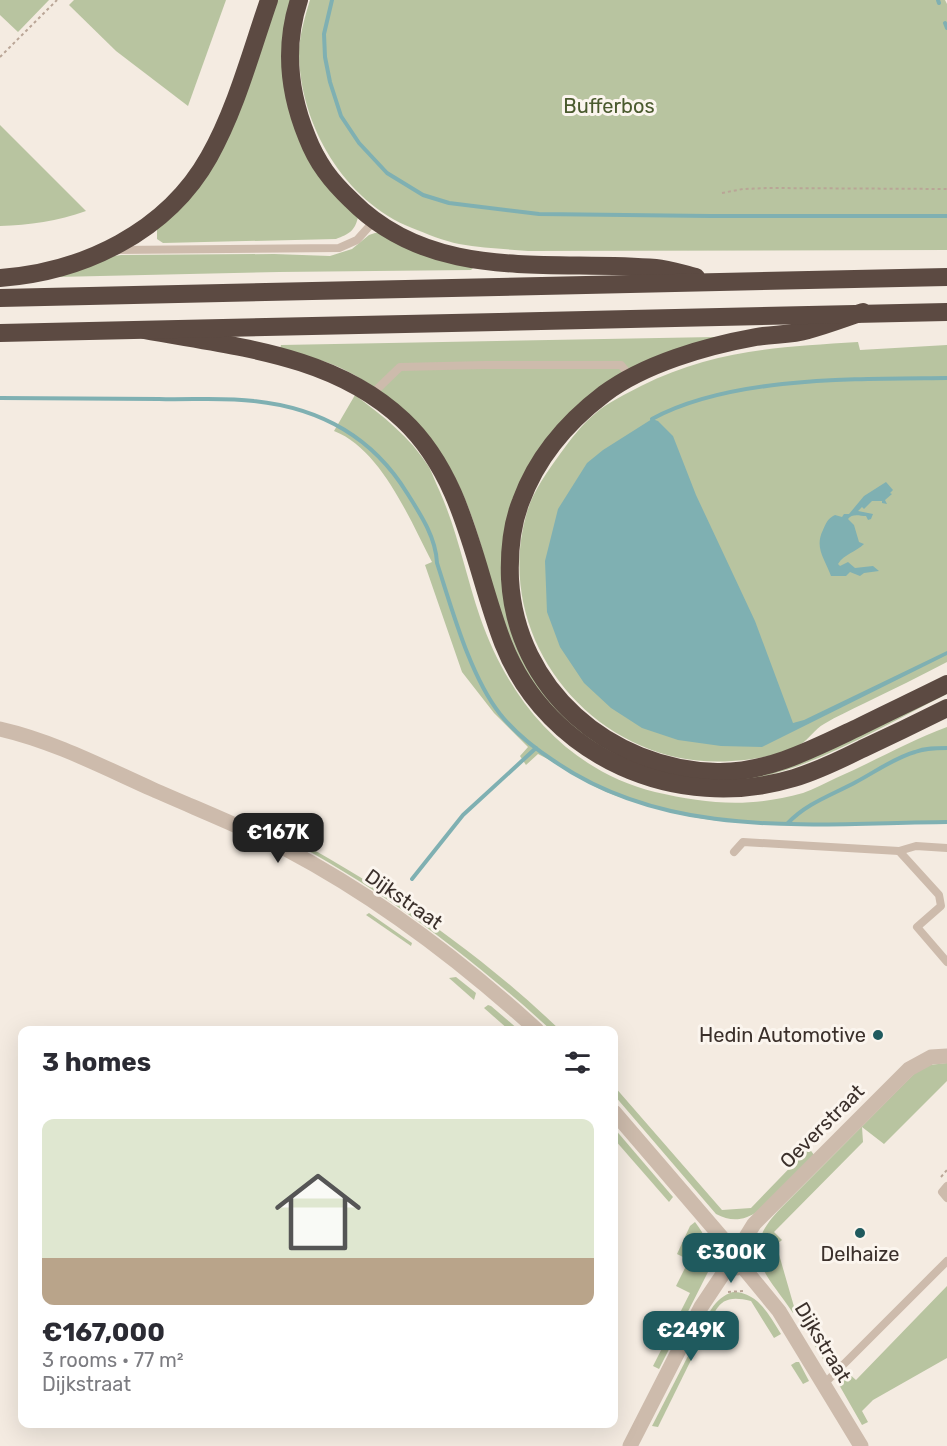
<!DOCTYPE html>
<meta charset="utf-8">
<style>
body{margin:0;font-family:Rubik,sans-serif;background:#f7f7f7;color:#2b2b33;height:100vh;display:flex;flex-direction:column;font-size:22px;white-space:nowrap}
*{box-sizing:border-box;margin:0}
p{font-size:20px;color:#7c7c81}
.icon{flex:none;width:33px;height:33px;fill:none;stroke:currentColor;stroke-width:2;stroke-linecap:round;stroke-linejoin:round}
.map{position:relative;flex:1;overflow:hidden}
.details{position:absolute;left:18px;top:1026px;width:600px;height:402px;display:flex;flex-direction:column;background:#fff;border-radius:12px;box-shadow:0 6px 24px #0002}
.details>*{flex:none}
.price{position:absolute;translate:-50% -51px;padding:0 14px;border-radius:12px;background:#1f5a5e;color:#fff;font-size:20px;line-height:39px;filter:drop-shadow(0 2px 3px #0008)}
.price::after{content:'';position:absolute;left:50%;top:36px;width:18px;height:14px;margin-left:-9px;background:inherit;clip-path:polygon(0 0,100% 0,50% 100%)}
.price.on{background:#222;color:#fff}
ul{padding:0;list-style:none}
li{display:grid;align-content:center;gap:12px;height:318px;padding:0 24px}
li span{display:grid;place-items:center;height:186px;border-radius:12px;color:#555}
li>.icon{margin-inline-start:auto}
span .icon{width:108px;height:108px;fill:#fffc;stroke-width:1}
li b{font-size:26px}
h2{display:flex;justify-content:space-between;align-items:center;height:72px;padding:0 24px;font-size:26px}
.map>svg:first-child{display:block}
.green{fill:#b8c4a0}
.water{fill:#7fb0b2}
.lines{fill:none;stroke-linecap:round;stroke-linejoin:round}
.stream{stroke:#7fb0b2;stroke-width:4}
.path{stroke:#b9a596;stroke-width:2;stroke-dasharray:3 3;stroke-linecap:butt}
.service{stroke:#cdbbac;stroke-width:8}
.minor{stroke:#cdbbac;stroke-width:15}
.tertiary{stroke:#cdbbac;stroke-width:15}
.motorway{stroke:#5c4a42;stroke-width:18}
.poi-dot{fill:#1f5a5e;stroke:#fbf5ee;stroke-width:2}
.labels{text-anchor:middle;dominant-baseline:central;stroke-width:6;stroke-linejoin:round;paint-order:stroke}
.park-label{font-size:20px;fill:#4a5a2e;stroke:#fbf5ee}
.street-label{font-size:20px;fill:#3b302b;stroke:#fbf5ee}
.poi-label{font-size:20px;fill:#3b302b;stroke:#fbf5ee;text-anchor:end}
</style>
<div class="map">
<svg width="947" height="1446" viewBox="0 0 947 1446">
<rect width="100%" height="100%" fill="#f4ebe1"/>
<!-- green -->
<g class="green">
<path d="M0,0H49L18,32L0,15Z"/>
<path d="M74,0H226L188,106L116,51L69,5Z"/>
<path d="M276,0H292L285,79L358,217C355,231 349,234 336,239L163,243L157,239V227L180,209Z"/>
<path d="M310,0H945L947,4V250L528,251C505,249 482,248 459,244C444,241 427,234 412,228C344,201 300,125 299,54C299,37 305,16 310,0Z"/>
<path d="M0,125L86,211C58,221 29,225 0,226Z"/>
<path d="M375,233H381L473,268L471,270L279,272L56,277L102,258L121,255L274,254L330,256L352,249L369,235Z"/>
<path d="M714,337L717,340C592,368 482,464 506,603C515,654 542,699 582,731C627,766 686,781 743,776C779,773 811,756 843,741C878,725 912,708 947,691V694C882,726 804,775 732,782C704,785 676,779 650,771C623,763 596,750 574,730C542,701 518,672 505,630C483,560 473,484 421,429C393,399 359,372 320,360C307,356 292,355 280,349L281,345Z"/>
<path d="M858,342L860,350L947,345V662C920,676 892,690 865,703C851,710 837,716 824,724C815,729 809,739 801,744C786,755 750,760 732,761C599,771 489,642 527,512C533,491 548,471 560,454C571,439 582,424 597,412C609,402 626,394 641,386C714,350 778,347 858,342Z"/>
<path d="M355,395C383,416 410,437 429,467C433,475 436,484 440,492C458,533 466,576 480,617C509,701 567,770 655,792C707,804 750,808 803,793C814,789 825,783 836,778C873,762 909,741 947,727V822C876,823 804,827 733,822C693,820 652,808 614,795C587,785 564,767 538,754L526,765L520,756L528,747L494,713L462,672L425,565L432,562C410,520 381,449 334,431Z"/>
<path d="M263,822C373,880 470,944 560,1030H551C463,950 369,879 261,826Z"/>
<path d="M369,913L412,943L411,946L366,915Z"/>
<path d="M456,977L476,993L474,1000L449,978Z"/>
<path d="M488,1005L491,1006L519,1030H509L484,1008Z"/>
<path d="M947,1063V1081L884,1144L862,1127L863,1142L774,1232L782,1240L774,1247L778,1251L795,1310L793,1313C765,1271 737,1253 781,1208L916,1072L929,1065Z"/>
<path d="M614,1086L722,1210L751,1208L809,1148L814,1155L758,1211C744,1221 731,1222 716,1214L614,1095Z"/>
<path d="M614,1128L673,1197L669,1202L614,1139Z"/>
<path d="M695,1222C707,1238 712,1250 709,1270L659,1369L653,1366L690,1293L676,1286L689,1260L677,1254L690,1226Z"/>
<path d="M947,1286V1358L873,1400L862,1411L868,1422L862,1425L838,1383L848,1373L856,1380Z"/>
<path d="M733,1292C758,1292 769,1315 781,1334L774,1338L751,1301C717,1292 716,1310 704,1337L699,1334C707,1317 713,1298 733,1292Z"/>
<path d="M808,1323L835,1367L832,1370L829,1369L815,1346Z"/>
<path d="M689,1354L693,1356L658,1427L652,1426Z"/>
<path d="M796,1362H799L809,1381L803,1384L791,1365Z"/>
</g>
<!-- water -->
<g class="water">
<path d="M652,419L658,421L673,436L696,495L755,621L793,723L804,720L947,651V655L762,747L721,746L678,740L642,728L611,708L584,683L560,647L547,612L545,561L558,509L587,463L603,450Z"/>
<path d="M886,482L893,490L890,493L892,494L885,500L887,504L882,503V501H872L864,509L862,507L858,511L873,514L871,519L868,520L866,516C860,516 852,513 848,519L854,525L859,542L864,544C856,552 844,554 838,564L840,566L848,562L855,568L873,566L879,571L864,573L860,576L850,572L846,576H831C825,559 814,548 823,530C826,523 828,518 835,515L842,517L844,514H849L864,496Z"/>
</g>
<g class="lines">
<!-- stream -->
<g class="stream">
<path d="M332,0L324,34L325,57L330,82L341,116L359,143L387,173L423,195L449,203L539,214L710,216H947"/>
<path d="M938,0L939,3"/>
<path d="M945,23L947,28"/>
<path d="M0,398C53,398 106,399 159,399C190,400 223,397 254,401C320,408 372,436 407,493C421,515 436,538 437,563C452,609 470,676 500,714C515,733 534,748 554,761C670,841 814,823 947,822"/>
<path d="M652,419C731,376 858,379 947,378"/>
<path d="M788,823C807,803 832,795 856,782C875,772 894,758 915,752C925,748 936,748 947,748"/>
<path d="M412,879L463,815L536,748"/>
</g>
<!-- path -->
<g class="path">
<path d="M0,57L57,0"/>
<path d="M722,193L743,189L768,188L947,189"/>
<path d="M941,1177L947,1170"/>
<path d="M756,1248L757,1260"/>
<path d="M711,1264L712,1249"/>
<path d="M728,1292L743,1291"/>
</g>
<!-- service -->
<g class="service">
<path d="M116,250L339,248L357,240L374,221"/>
<path d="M372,394L400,367L485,365H621L630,376"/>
<path d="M899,851L916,846L947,848"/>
<path d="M734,852L743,842L899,851L939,895L941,906L917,927L947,962"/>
<path d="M947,1186L942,1192L947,1198"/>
<path d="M824,1384L947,1261"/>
</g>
<!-- minor -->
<path class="minor" d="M630,1446L701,1307L729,1265"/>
<!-- tertiary -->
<g class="tertiary">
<path d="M0,729C53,741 103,767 152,789C197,809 243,827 286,849C377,897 461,961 537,1030"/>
<path d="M614,1112L729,1246"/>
<circle cx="735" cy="1256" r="12"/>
<path d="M741,1245L754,1224L909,1069L931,1057L947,1056"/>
<path d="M742,1266L779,1311L861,1446"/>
</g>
<!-- motorway -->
<g class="motorway">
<path d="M299,0C284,46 289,93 307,137C317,163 331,181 351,200C434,284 550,259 656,268C669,269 683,274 696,277"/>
<path d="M0,278C83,272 167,232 209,157C236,109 251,52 269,0"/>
<path d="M0,298L947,277"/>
<path d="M863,312C845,318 827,325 808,330C791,335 773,334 756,337C706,346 644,364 604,394C566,423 537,457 521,501C511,526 509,553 510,579C516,689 609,769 717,772C767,773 813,749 857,728C887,713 917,699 947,684"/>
<path d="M144,330C235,347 333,354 403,420C465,478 474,568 503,643C548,758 678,813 794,778C817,771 840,760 862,749C890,736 919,722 947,708"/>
<path d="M0,333L947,312"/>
</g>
</g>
<!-- markers -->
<g class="poi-dot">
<circle cx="878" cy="1035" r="6"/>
<circle cx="860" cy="1233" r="6"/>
</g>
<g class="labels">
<!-- park labels -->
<g class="park-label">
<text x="609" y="106">Bufferbos</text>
</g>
<!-- street labels -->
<g class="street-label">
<text transform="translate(404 899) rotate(35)">Dijkstraat</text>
<text transform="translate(822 1126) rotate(-45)">Oeverstraat</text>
<text transform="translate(823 1342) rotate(59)">Dijkstraat</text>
</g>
<!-- poi labels -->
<g class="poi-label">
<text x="866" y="1035">Hedin Automotive</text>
<text x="860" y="1254" text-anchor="middle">Delhaize</text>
</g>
</g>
</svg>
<b class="price on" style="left:278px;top:864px">€167K</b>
<b class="price" style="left:731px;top:1284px">€300K</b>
<b class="price" style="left:691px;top:1362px">€249K</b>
<section class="details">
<h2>3 homes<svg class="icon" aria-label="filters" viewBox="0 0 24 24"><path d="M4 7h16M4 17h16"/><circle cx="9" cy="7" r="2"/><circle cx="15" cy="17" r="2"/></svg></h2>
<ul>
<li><span style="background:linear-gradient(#dfe7d0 75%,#b9a48a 0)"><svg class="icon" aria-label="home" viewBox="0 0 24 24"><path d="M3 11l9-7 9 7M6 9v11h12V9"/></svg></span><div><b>€167,000</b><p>3 rooms · 77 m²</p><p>Dijkstraat</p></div></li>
</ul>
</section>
</div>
